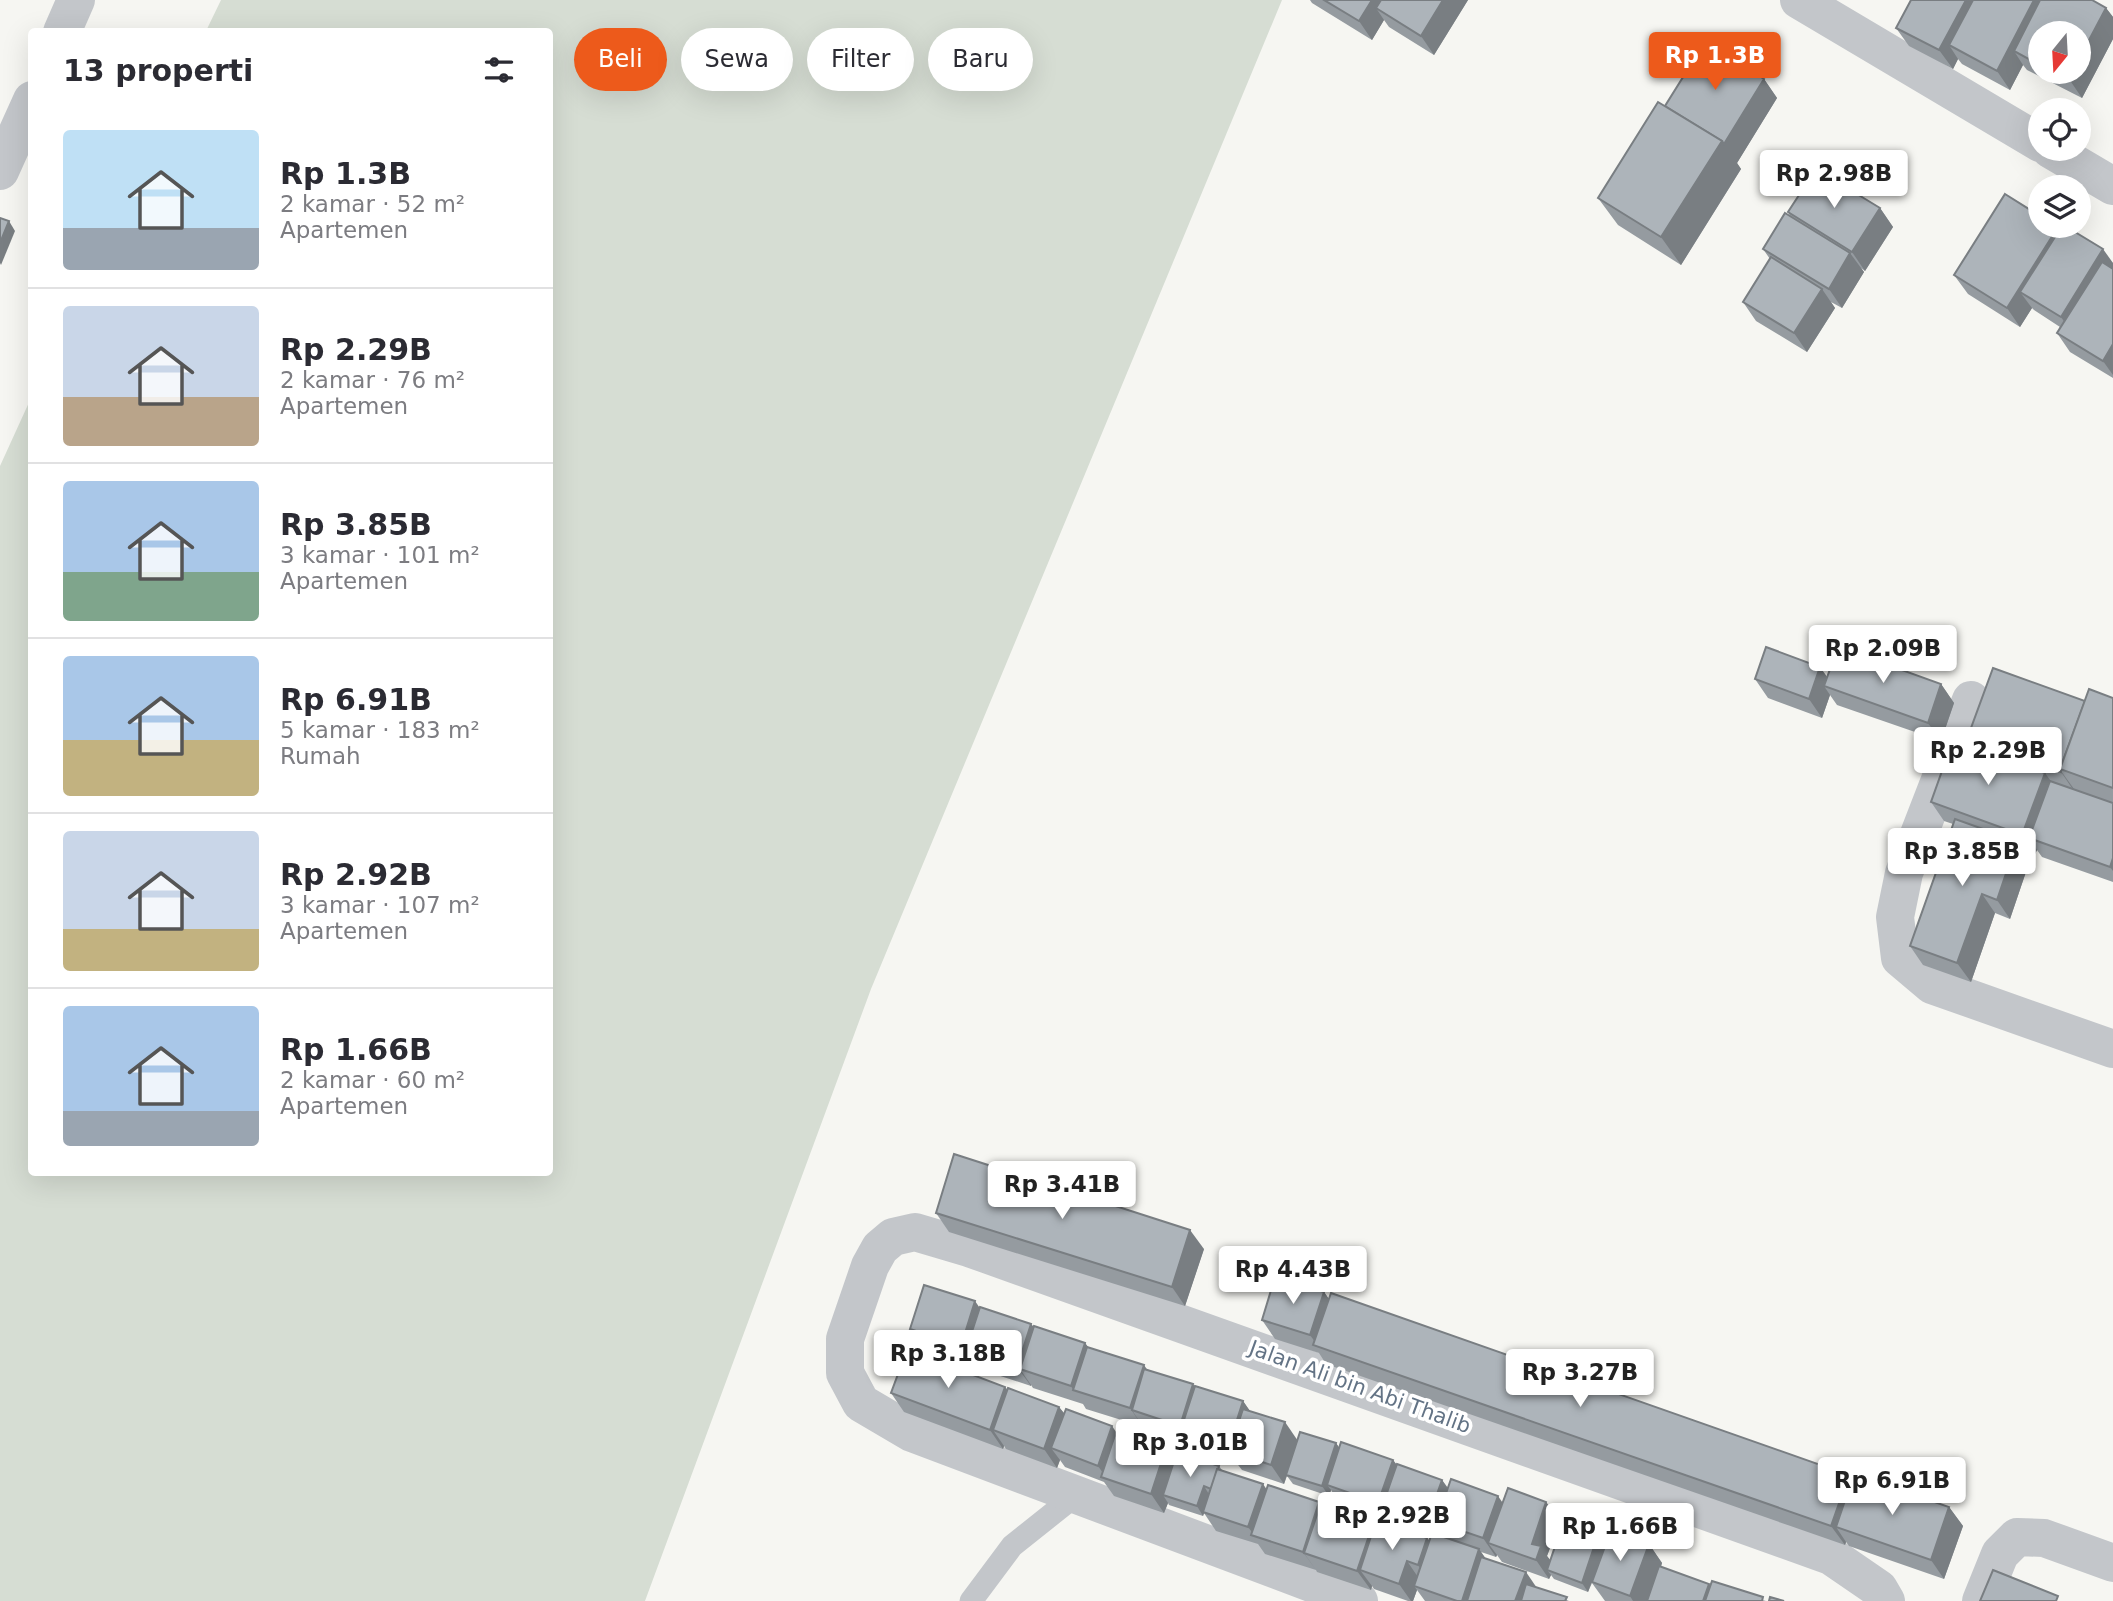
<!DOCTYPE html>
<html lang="id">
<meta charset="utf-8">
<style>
body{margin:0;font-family:"DejaVu Sans",sans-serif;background:#f7f7f7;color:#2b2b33;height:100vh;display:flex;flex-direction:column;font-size:26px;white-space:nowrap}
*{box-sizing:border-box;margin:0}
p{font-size:23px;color:#7c7c81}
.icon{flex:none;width:38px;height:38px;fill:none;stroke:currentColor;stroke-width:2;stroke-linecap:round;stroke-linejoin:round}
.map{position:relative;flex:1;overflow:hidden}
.panel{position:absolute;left:28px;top:28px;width:525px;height:1148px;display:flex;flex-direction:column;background:#fff;border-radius:7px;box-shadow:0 7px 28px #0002}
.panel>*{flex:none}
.guide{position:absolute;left:574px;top:28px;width:665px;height:63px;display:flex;gap:14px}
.needle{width:46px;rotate:198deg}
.tools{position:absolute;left:2028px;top:21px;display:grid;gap:14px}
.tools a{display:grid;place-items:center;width:63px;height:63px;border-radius:50%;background:#fff;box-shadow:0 7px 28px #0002;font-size:35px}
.price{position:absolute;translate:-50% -60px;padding:0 16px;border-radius:7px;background:#fff;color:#222;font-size:23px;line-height:46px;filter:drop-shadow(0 2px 4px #0008)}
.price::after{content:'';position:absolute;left:50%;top:42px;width:21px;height:16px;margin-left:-10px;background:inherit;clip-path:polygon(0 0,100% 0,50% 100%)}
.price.current{background:#ed5a1b;color:#fff}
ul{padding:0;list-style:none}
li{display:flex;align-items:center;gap:21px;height:175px;padding:0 35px}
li+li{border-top:2px solid #e1e1e2}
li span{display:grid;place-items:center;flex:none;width:196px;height:140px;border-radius:7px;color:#555}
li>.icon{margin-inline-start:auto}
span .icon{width:84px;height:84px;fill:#fffc;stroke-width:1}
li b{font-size:30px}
h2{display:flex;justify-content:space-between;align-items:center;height:84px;padding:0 35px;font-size:30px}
.chip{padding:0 24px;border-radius:32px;background:#fff;box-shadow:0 7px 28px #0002;font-size:24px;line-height:63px}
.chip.current{background:#ed5a1b;color:#fff}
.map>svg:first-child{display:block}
.green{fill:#d6ddd3}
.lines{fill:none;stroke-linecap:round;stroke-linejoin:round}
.service{stroke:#c3c6ca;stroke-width:23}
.minor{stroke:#c3c6ca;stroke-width:38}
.wall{fill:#959ba0;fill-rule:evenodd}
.shaded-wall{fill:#797e82}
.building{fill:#adb4ba;stroke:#797e82;stroke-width:2}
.labels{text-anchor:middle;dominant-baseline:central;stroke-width:7;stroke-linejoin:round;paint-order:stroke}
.street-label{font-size:21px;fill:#637385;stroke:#fff}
</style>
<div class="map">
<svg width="2113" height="1601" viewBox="0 0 2113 1601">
<rect width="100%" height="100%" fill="#f6f6f2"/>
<!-- green -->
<path class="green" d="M221,0H1282L871,989L645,1601H0V466L31,398L32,1172H550V32L206,31Z"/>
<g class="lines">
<!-- service -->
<path class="service" d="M971,1601L1012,1546L1076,1495"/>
<!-- minor -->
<g class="minor">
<path d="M1799,0L2040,143"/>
<path d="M62,32L76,0"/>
<path d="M2050,149L2113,186"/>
<path d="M0,171L32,100"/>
<path d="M1971,700L1904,873L1895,917L1900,958L1932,985L2113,1049"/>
<path d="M1359,1601L912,1433L861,1403L845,1373V1339L870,1266L880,1248L893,1237L915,1232L969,1248L1831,1556L1879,1589L1886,1601"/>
<path d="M1981,1601L2000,1554L2017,1537L2044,1538L2113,1563"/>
</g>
</g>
<!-- wall -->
<g class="wall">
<path d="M1310,0H1468L1434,55L1389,27L1384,20L1372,40L1312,3Z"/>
<path d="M1911,0H2034L2032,3L2034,0H2092L2106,8L2113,17V39L2082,98L2027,70L2023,65L2010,90L1962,64L1958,59L1953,69L1909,46L1896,28ZM2040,33H2079V72H2040Z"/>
<path d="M1764,79L1777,98L1737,163L1741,169L1681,265L1618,225L1598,198L1665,106Z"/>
<path d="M1880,208L1893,227L1865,271L1861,268L1864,272L1842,308L1831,302L1835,308L1807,352L1756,321L1743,302L1770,259L1763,249L1790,216L1788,212Z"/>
<path d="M2058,227L2059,229L2113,263V378L2070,352L2057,333L2060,327L2034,310L2032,308L2020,327L1968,294L1954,275Z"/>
<path d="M1827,677L1941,684L1954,703L1941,741L1837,705L1830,695L1822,718L1768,698L1755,679Z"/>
<path d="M2113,698V882L2042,857L2037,850L2035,854L2023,849L2030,860L2010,919L1995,913L1971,982L1923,965L1910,946L1953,824L1944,821L1931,802L1973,747L1967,739L2085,701Z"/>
<path d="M936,1213L1204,1249L1185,1306L949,1232Z"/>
<path d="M1324,1292L1329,1299L1849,1475L1852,1479L1949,1507L1963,1526L1944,1579L1849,1546L1846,1542L1845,1545L1326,1364L1319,1353L1275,1339L1262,1320Z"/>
<path d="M980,1307L1031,1324L1034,1327L1085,1343L1089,1348L1195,1387L1243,1401L1250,1411L1297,1440L1336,1443L1339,1448L1393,1460L1397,1465L1442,1480L1448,1488L1502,1503L1546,1502L1560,1521L1547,1556L1550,1560L1604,1548L1649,1544L1662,1563L1661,1567L1709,1584L1710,1586L1766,1601H1605L1592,1583L1588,1592L1554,1579L1551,1575L1549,1579L1502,1562L1497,1555L1496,1557L1481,1552L1486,1559L1536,1587L1569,1601H1425L1417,1590L1413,1601H1408L1374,1589L1372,1586L1371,1590L1317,1572L1316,1570L1265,1554L1258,1544L1216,1531L1204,1513L1203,1516L1169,1505L1168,1503L1164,1513L1114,1496L1104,1482L1065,1467L1060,1460L1057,1468L1006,1449L1004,1446L1003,1449L904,1412L891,1393L1005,1387L1008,1390L1059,1407L1064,1413L1118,1436L1165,1451L1174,1463L1219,1466L1222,1470L1266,1489L1374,1521L1376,1524L1427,1538L1430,1541L1431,1538L1395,1526L1391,1521L1340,1504L1331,1490L1329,1496L1293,1484L1287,1476L1284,1484L1242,1470L1235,1461L1194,1448L1192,1444L1145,1429L1144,1427L1086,1409L1083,1404L1033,1388L1031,1385V1386L979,1369L975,1363V1365L924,1348L910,1329Z"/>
</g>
<!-- shaded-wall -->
<g class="shaded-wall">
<path d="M1372,0H1397L1376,8L1384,20L1372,40L1359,21Z"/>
<path d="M1443,0H1468L1434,55L1421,36Z"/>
<path d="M1966,0H1989L1949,45L1958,59L1953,69L1939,50Z"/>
<path d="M2034,0H2041L2014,51L2023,65L2010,90L1997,71Z"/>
<path d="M2106,8L2113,17V39L2082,98L2069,79L2072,72H2079V59Z"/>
<path d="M1764,79L1777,98L1737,163L1741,169L1681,265L1661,237L1722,141Z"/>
<path d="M1880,208L1893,227L1865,271L1852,252Z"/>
<path d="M9,221L15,231L1,265L0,263V243Z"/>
<path d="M2058,227L2071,246L2020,292L2032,308L2020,327L2007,308Z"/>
<path d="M2103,249L2113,263V273L2074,336L2061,317Z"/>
<path d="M1850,253L1864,272L1842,308L1829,289Z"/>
<path d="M1822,289L1835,308L1807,352L1794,333Z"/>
<path d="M2113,344V375L2103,361Z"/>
<path d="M1820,667L1833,685L1824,686L1830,695L1822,718L1809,699Z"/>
<path d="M1941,684L1954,703L1941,741L1928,723Z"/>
<path d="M2061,771L2074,789V791L2061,772Z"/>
<path d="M2045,773L2058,791L2029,838L2037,850L2035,854L2022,835Z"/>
<path d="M2017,841L2030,860L2010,919L1997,900Z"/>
<path d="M2113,858V871L2110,867Z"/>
<path d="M1982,894L1995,913L1971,982L1957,963Z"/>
<path d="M1190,1230L1204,1249L1185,1306L1172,1287Z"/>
<path d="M1324,1292L1337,1311L1318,1346L1310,1335Z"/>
<path d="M975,1301L988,1320L966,1350L975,1363V1365L961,1346Z"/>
<path d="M1031,1324L1045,1342L1020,1369L1031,1385V1386L1017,1367Z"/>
<path d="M1085,1343L1098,1361L1074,1391L1071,1386Z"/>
<path d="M1144,1365L1157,1384L1132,1410L1143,1427L1130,1408Z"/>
<path d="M1193,1384L1206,1403L1183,1429L1180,1426Z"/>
<path d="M1005,1387L1018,1406L993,1430L1004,1446L1003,1449L990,1430Z"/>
<path d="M1243,1401L1256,1420L1236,1454L1229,1445Z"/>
<path d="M1059,1407L1073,1425L1051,1448L1060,1460L1057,1468L1044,1449Z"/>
<path d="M1285,1422L1298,1441L1284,1484L1271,1465Z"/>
<path d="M1112,1426L1125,1445L1108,1480L1098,1466Z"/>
<path d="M1336,1443L1343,1453L1327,1485L1331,1490L1329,1496L1322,1486Z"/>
<path d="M1165,1451L1179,1470L1163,1495L1168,1503L1164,1513L1151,1494Z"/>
<path d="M1393,1460L1407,1479L1382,1507L1391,1522L1378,1503Z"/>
<path d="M1849,1475L1863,1494L1836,1527L1846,1542L1845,1545L1831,1526Z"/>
<path d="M1442,1480L1455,1499L1436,1522L1443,1532L1440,1541L1427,1522Z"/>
<path d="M1263,1484L1276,1503L1255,1536L1248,1527Z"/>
<path d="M1204,1486L1210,1496L1203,1516L1197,1506Z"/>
<path d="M1498,1496L1511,1515L1488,1543L1497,1555L1496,1557L1483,1538Z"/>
<path d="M1319,1502L1332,1521L1304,1553L1316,1570L1303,1552Z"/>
<path d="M1546,1502L1560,1521L1547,1556L1554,1565L1547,1570L1551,1575L1549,1579L1536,1560L1532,1544Z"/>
<path d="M1949,1507L1963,1526L1944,1579L1931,1560Z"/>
<path d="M1374,1521L1387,1540L1360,1570L1372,1586L1371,1590L1357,1571Z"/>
<path d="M1427,1538L1441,1556L1432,1584L1418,1565Z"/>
<path d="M1597,1538L1604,1548L1588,1592L1582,1583Z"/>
<path d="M1649,1544L1662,1563L1648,1601H1633L1630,1596Z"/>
<path d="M1479,1549L1492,1568L1481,1601H1462Z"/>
<path d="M1407,1561L1420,1580L1414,1586L1417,1590L1413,1601H1411L1399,1584Z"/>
<path d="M1526,1572L1539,1591L1535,1601H1515Z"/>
<path d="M1709,1584L1721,1601H1703Z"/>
</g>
<!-- building -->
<g class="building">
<path d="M1324,0H1372L1359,21Z"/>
<path d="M1381,0H1443L1421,36L1376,8Z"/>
<path d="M1911,0H1966L1939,50L1896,28Z"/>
<path d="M1973,0H2034L1997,71L1949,45Z"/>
<path d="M2040,0H2092L2106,8L2079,59V33H2040V65L2014,51Z"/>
<path d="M1705,42L1764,79L1724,144L1722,141L1665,106Z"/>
<path d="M2054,72H2072L2069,79Z"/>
<path d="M1658,102L1722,141L1661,237L1598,198Z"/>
<path d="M1816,169L1880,208L1852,252L1788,212Z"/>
<path d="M2005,194L2040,216V226H2056L2058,227L2007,308L1954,275Z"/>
<path d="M1785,213L1850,253L1829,289L1763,249Z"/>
<path d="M0,218L9,221L0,243Z"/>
<path d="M2062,226H2065L2103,249L2061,317L2020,292Z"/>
<path d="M1771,257L1822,289L1794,333L1743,302Z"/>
<path d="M2102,262L2113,269V344L2103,361L2057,333Z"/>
<path d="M1766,647L1820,667L1809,699L1755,679Z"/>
<path d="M1838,647L1941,684L1928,723L1824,686Z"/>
<path d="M1993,668L2085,701L2060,769L2061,770V772L1967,739Z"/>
<path d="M2089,689L2113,698V788L2060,769Z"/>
<path d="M1953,740L2045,773L2022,835L1931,802Z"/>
<path d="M2050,781L2113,803V858L2110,867L2029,838Z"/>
<path d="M1955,819L2017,841L1997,900L1982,894L1957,963L1910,946Z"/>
<path d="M954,1154L1190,1230L1172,1287L936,1213Z"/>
<path d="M1275,1277L1324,1292L1310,1335L1262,1320Z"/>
<path d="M924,1285L975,1301L961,1346L910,1329Z"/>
<path d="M1331,1293L1849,1475L1831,1526L1313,1345Z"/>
<path d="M980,1307L1031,1324L1017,1367L966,1350Z"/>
<path d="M1034,1326L1085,1343L1071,1386L1020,1369Z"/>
<path d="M1087,1347L1144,1365L1130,1408L1073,1390Z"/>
<path d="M907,1350L1005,1387L990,1430L891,1393Z"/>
<path d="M1144,1369L1193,1384L1180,1426L1132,1410Z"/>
<path d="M1195,1386L1243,1401L1229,1445L1181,1429Z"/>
<path d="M1008,1388L1059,1407L1044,1449L993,1430Z"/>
<path d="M1066,1409L1112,1426L1098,1466L1051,1448Z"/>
<path d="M1243,1409L1285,1422L1271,1465L1229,1451Z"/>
<path d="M1300,1432L1336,1443L1322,1486L1286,1475Z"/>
<path d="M1115,1435L1165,1451L1151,1494L1101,1477Z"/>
<path d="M1341,1442L1393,1460L1378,1503L1327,1485Z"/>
<path d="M1177,1452L1219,1466L1211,1489L1204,1486L1197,1506L1163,1495Z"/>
<path d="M1397,1464L1442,1480L1427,1522L1382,1507Z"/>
<path d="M1217,1469L1263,1484L1248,1527L1203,1512Z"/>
<path d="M1854,1474L1949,1507L1931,1560L1836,1527Z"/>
<path d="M1451,1479L1498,1496L1483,1538L1436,1522Z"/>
<path d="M1268,1485L1319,1502L1303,1552L1251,1535Z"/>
<path d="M1508,1488L1546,1502L1532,1544L1541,1546L1536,1560L1488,1543Z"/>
<path d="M1321,1503L1374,1521L1357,1571L1304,1553Z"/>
<path d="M1376,1521L1427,1538L1418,1565L1407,1561L1399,1584L1360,1570Z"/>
<path d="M1562,1526L1597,1538L1582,1583L1547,1570Z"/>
<path d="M1611,1530L1649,1544L1630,1596L1592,1582Z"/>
<path d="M1432,1533L1479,1549L1462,1601H1457L1414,1586Z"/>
<path d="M1481,1557L1526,1572L1515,1601H1467Z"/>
<path d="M1659,1566L1709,1584L1703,1601H1647Z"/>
<path d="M1993,1570L2058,1596L2056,1601H1980Z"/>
<path d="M1712,1581L1763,1597L1762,1601H1705Z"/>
<path d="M1526,1584L1567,1597L1565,1601H1521Z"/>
<path d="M1770,1597L1784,1601H1769Z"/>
</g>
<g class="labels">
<!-- street labels -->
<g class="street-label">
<text transform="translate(1360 1387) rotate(20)">Jalan Ali bin Abi Thalib</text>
</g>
</g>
</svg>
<div class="tools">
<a><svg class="needle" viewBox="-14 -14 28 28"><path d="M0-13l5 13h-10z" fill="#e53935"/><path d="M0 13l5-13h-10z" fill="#7c7c81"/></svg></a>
<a><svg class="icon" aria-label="locate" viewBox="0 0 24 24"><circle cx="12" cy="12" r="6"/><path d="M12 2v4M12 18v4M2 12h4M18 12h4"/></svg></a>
<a><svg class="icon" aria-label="layers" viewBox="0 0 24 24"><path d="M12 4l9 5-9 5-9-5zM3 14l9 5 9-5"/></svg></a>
</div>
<b class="price current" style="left:1715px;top:92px">Rp 1.3B</b>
<b class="price" style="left:1834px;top:210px">Rp 2.98B</b>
<b class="price" style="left:1883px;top:685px">Rp 2.09B</b>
<b class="price" style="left:1988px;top:787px">Rp 2.29B</b>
<b class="price" style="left:1962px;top:888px">Rp 3.85B</b>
<b class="price" style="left:1062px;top:1221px">Rp 3.41B</b>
<b class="price" style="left:1293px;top:1306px">Rp 4.43B</b>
<b class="price" style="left:948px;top:1390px">Rp 3.18B</b>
<b class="price" style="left:1580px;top:1409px">Rp 3.27B</b>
<b class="price" style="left:1190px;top:1479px">Rp 3.01B</b>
<b class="price" style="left:1892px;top:1517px">Rp 6.91B</b>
<b class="price" style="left:1392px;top:1552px">Rp 2.92B</b>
<b class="price" style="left:1620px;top:1563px">Rp 1.66B</b>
<div class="guide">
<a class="chip current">Beli</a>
<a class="chip">Sewa</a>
<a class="chip">Filter</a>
<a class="chip">Baru</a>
</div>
<section class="panel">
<h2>13 properti<svg class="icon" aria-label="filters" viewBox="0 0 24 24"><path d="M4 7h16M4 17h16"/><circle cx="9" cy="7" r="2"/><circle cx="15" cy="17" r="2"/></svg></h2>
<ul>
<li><span style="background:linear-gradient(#bfe0f5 70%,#9aa5b1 0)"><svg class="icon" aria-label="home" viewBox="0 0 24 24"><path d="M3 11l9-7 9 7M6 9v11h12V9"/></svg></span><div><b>Rp 1.3B</b><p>2 kamar · 52 m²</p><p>Apartemen</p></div></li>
<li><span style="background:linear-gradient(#c9d6e8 65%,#b9a48a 0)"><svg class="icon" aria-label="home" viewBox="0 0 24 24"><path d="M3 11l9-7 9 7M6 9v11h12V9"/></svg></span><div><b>Rp 2.29B</b><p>2 kamar · 76 m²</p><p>Apartemen</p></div></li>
<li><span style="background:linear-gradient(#a9c7e8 65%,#7fa58c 0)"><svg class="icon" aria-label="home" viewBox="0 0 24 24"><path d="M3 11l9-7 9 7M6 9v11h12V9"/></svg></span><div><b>Rp 3.85B</b><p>3 kamar · 101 m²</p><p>Apartemen</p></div></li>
<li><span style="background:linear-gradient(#a9c7e8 60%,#c2b280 0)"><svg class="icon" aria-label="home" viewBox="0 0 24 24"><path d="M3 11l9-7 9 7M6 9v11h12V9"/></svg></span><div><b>Rp 6.91B</b><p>5 kamar · 183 m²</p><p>Rumah</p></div></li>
<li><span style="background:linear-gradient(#c9d6e8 70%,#c2b280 0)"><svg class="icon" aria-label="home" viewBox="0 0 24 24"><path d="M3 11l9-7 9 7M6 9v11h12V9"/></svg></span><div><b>Rp 2.92B</b><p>3 kamar · 107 m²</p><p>Apartemen</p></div></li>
<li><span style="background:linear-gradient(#a9c7e8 75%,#9aa5b1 0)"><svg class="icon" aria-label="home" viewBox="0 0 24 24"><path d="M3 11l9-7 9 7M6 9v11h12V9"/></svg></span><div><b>Rp 1.66B</b><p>2 kamar · 60 m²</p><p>Apartemen</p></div></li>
</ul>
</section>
</div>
